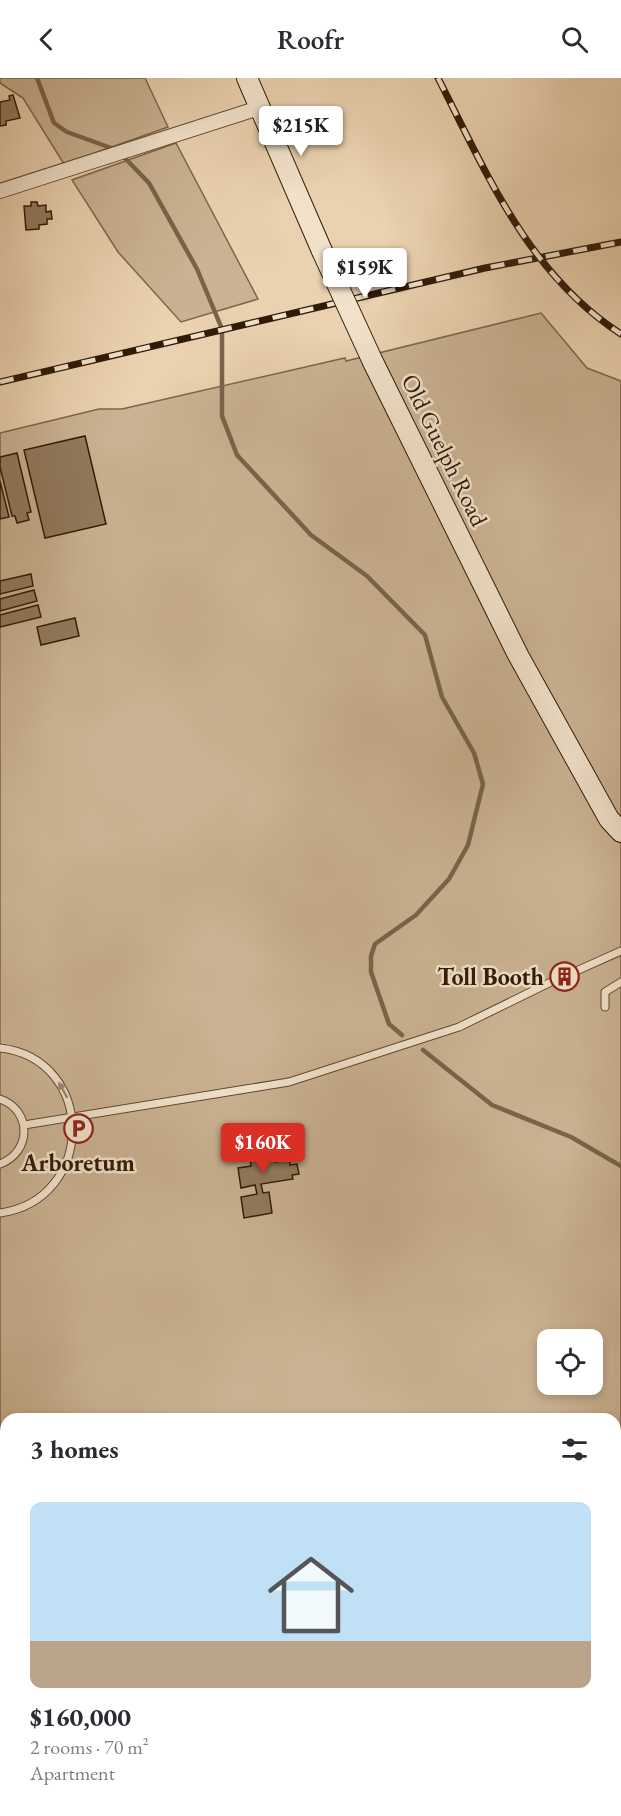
<!DOCTYPE html>
<meta charset="utf-8">
<style>
body{margin:0;font-family:"EB Garamond",serif;background:#f7f7f7;color:#2b2b33;height:100vh;display:flex;flex-direction:column;font-size:22px;white-space:nowrap}
*{box-sizing:border-box;margin:0}
p{font-size:20px;color:#7c7c81}
.icon{flex:none;width:33px;height:33px;fill:none;stroke:currentColor;stroke-width:2;stroke-linecap:round;stroke-linejoin:round}
.map{position:relative;flex:1;overflow:hidden}
.sheet{position:absolute;left:0px;top:1335px;width:621px;height:404px;display:flex;flex-direction:column;background:#fff;border-radius:18px 18px 0 0;box-shadow:0 3px 9px #0003}
.sheet>*{flex:none}
.fabs{position:absolute;left:537px;top:1251px;display:grid;gap:12px}
.fabs a{display:grid;place-items:center;width:66px;height:66px;border-radius:12px;background:#fff;box-shadow:0 3px 9px #0003;font-size:30px}
.price{position:absolute;translate:-50% -51px;padding:0 14px;border-radius:6px;background:#fff;color:#222;font-size:20px;line-height:39px;filter:drop-shadow(0 2px 3px #0008)}
.price::after{content:'';position:absolute;left:50%;top:36px;width:18px;height:14px;margin-left:-9px;background:inherit;clip-path:polygon(0 0,100% 0,50% 100%)}
.price.selected{background:#d93025;color:#fff}
ul{padding:0;list-style:none}
li{display:grid;align-content:center;gap:12px;height:318px;padding:0 30px}
li+li{border-top:2px solid #e1e1e2}
li span{display:grid;place-items:center;height:186px;border-radius:12px;color:#555}
li>.icon{margin-inline-start:auto}
span .icon{width:108px;height:108px;fill:#fffc;stroke-width:1}
li b{font-size:26px}
h2{display:flex;justify-content:space-between;align-items:center;height:72px;padding:0 30px;font-size:26px}
header{display:flex;justify-content:space-between;align-items:center;height:78px;padding:0 30px;background:#fff;font-size:27px;font-weight:600}
.map>svg:first-child{display:block}
.green{fill:#cab292;stroke:#7d664c;stroke-width:1.5;fill-rule:evenodd}
.lines{fill:none;stroke-linecap:round;stroke-linejoin:round}
.stream{stroke:#7a634a;stroke-width:4.5}
.building{fill:#917a5e;stroke:#301b07;stroke-width:1.5}
.lane-casing{stroke:#5e4831;stroke-width:9}
.street-casing{stroke:#5e4831;stroke-width:16}
.secondary-casing{stroke:#301b07;stroke-width:22}
.lane{stroke:#f1e1cb;stroke-width:7}
.street{stroke:#f1e1cb;stroke-width:14}
.secondary{stroke:#f1e1cb;stroke-width:20}
.rail-casing{stroke:#301b07;stroke-width:7}
.rail{stroke:#f1e1cb;stroke-width:4.5;stroke-dasharray:14;stroke-linecap:butt}
.secondary-bridge-casing{stroke:#301b07;stroke-width:22;stroke-linecap:butt}
.secondary-bridge{stroke:#f1e1cb;stroke-width:20}
.oneway{fill:#9a8873}
.labels{text-anchor:middle;dominant-baseline:central;stroke-width:5;stroke-linejoin:round;paint-order:stroke}
.street-label{font-size:24px;fill:#301b07;stroke:#f1e1cb}
.poi-label{font-size:24px;font-weight:bold;fill:#301b07;stroke:#f1e1cb;text-anchor:end}
</style>
<header><svg class="icon" aria-label="back" viewBox="0 0 24 24"><path d="M15 5l-7 7 7 7"/></svg>Roofr<svg class="icon" aria-label="search" viewBox="0 0 24 24"><circle cx="10" cy="10" r="6"/><path d="M15 15l6 6"/></svg></header>
<div class="map">
<svg width="621" height="1738" viewBox="0 0 621 1738">
<rect width="100%" height="100%" fill="#ead1af"/>
<filter id="stains"><feTurbulence type="fractalNoise" baseFrequency=".00333" numOctaves="4"/><feColorMatrix values="0 0 0 0 .2 0 0 0 0 .09 0 0 0 0 .02 0 0 0 .5 -.17"/></filter>
<radialGradient id="worn" r=".72"><stop offset=".6" stop-color="#630" stop-opacity="0"/><stop offset="1" stop-color="#630" stop-opacity=".3"/></radialGradient>
<!-- green -->
<g class="green">
<path d="M0,0H145L168,49L64,86L23,20L0,5Z"/>
<path d="M176,65L258,221L181,244L118,174L72,102Z"/>
<path d="M541,235L587,290L621,303V1738H0V355L99,331H122L345,280L346,283ZM548,1262H592V1306H548ZM6,1341H615V1732H6Z"/>
</g>
<g class="lines">
<!-- stream -->
<g class="stream">
<path d="M37,0L54,45L67,54L114,71"/>
<path d="M121,76L149,105L197,191L222,251V338L237,377L311,457L367,498L425,557L442,619L474,675L483,706L468,767L449,801L416,837L375,866L371,878V894L389,946L402,957"/>
<path d="M423,972L492,1027L571,1059L621,1088"/>
</g>
</g>
<!-- building -->
<g class="building">
<path d="M13,17L20,40L6,43V47L0,48V24L10,22L9,18Z"/>
<path d="M31,124H37L38,128L46,127V134L51,133L52,141H47V146L39,147V151L26,152L24,128H31Z"/>
<path d="M85,358L106,446L45,460L24,372Z"/>
<path d="M17,375L31,434L27,435L29,442L17,445L15,438H12L0,389V379Z"/>
<path d="M0,403L9,439L0,441Z"/>
<path d="M31,496L33,508L0,516V503Z"/>
<path d="M34,512L37,523L0,533V521Z"/>
<path d="M38,527L41,539L0,549V537Z"/>
<path d="M75,540L79,558L41,567L37,549Z"/>
<path d="M271,1054L275,1084L290,1082V1087L297,1086L299,1096L292,1097L293,1101L261,1106L263,1115L269,1114L272,1135L244,1140L241,1119L257,1116L255,1107L241,1110L238,1090L251,1088L247,1058Z"/>
</g>
<g class="lines">
<defs>
<g id="lane">
<path d="M555,902L564,907L573,903L574,894"/>
<path d="M605,929V914L621,904"/>
<path d="M0,970C97,981 96,1122 0,1135"/>
<path d="M0,1021C32,1032 32,1074 0,1086"/>
<path d="M24,1047L289,1004L459,949L555,902L557,894L566,890L574,894L621,873"/>
</g>
<path id="street" d="M0,113L259,30"/>
<g id="secondary">
<path d="M247,0L322,173"/>
<path d="M373,284L518,577L609,741L621,754"/>
</g>
</defs>
<!-- lane casing -->
<use href="#lane" class="lane-casing"/>
<!-- street casing -->
<use href="#street" class="street-casing"/>
<!-- secondary casing -->
<use href="#secondary" class="secondary-casing"/>
<!-- lane -->
<use href="#lane" class="lane"/>
<!-- street -->
<use href="#street" class="street"/>
<!-- secondary -->
<use href="#secondary" class="secondary"/>
<defs>
<g id="rail">
<path d="M438,0C486,94 528,196 621,256"/>
<path d="M0,304L485,190L621,164"/>
</g>
</defs>
<!-- rail casing -->
<use href="#rail" class="rail-casing"/>
<!-- rail -->
<use href="#rail" class="rail"/>
<defs>
<path id="secondary-bridge" d="M322,173L373,284"/>
</defs>
<!-- secondary-bridge casing -->
<use href="#secondary-bridge" class="secondary-bridge-casing"/>
<!-- secondary-bridge -->
<use href="#secondary-bridge" class="secondary-bridge"/>
</g>
<!-- one-way arrows -->
<defs><path id="oneway-solid" d="M-6-.8H1V-3.2L6.5 0L1 3.2V.8H-6Z" transform="scale(1.5)"/></defs>
<use class="oneway" href="#oneway-solid" transform="translate(63 1012) rotate(-119)"/>
<!-- icons -->
<defs>
<symbol id="building-ring" viewBox="-11 -11 22 22"><circle r="9.5" fill="#f1e1cb" stroke="#8f2418" stroke-width="1.5"/><path d="M-4-6H4V6H1V3H-1V6H-4ZM-2.5-4.3h1.7v1.8h-1.7ZM.8-4.3h1.7v1.8H.8ZM-2.5-1h1.7V.8h-1.7ZM.8-1h1.7V.8H.8Z" fill="#8f2418"/></symbol>
<symbol id="parking-ring" viewBox="-11 -11 22 22"><circle r="9.5" fill="#f1e1cb" stroke="#8f2418" stroke-width="1.5"/><path d="M-3.5-5.5H1a3.5 3.5 0 0 1 0 7H-1V5.5H-3.5ZM-1-3.4V-.6H.8a1.4 1.4 0 0 0 0-2.8Z" fill="#8f2418"/></symbol>
</defs>
<g fill-rule="evenodd">
<use href="#building-ring" x="548" y="882" width="33" height="33"/>
<use href="#parking-ring" x="62" y="1034" width="33" height="33"/>
</g>
<g class="labels">
<!-- street labels -->
<g class="street-label">
<text transform="translate(445 372) rotate(64)">Old Guelph Road</text>
</g>
<!-- poi labels -->
<g class="poi-label">
<text x="544" y="898">Toll Booth</text>
<text x="78" y="1084" text-anchor="middle">Arboretum</text>
</g>
</g>
<rect width="100%" height="100%" filter="url(#stains)"/>
<rect width="100%" height="100%" fill="url(#worn)"/>
</svg>
<div class="fabs">
<a><svg class="icon" aria-label="locate" viewBox="0 0 24 24"><circle cx="12" cy="12" r="6"/><path d="M12 2v4M12 18v4M2 12h4M18 12h4"/></svg></a>
</div>
<b class="price" style="left:301px;top:79px">$215K</b>
<b class="price" style="left:365px;top:221px">$159K</b>
<b class="price selected" style="left:263px;top:1096px">$160K</b>
<section class="sheet">
<h2>3 homes<svg class="icon" aria-label="filters" viewBox="0 0 24 24"><path d="M4 7h16M4 17h16"/><circle cx="9" cy="7" r="2"/><circle cx="15" cy="17" r="2"/></svg></h2>
<ul>
<li><span style="background:linear-gradient(#bfe0f5 75%,#b9a48a 0)"><svg class="icon" aria-label="home" viewBox="0 0 24 24"><path d="M3 11l9-7 9 7M6 9v11h12V9"/></svg></span><div><b>$160,000</b><p>2 rooms · 70 m²</p><p>Apartment</p></div></li>
</ul>
</section>
</div>
